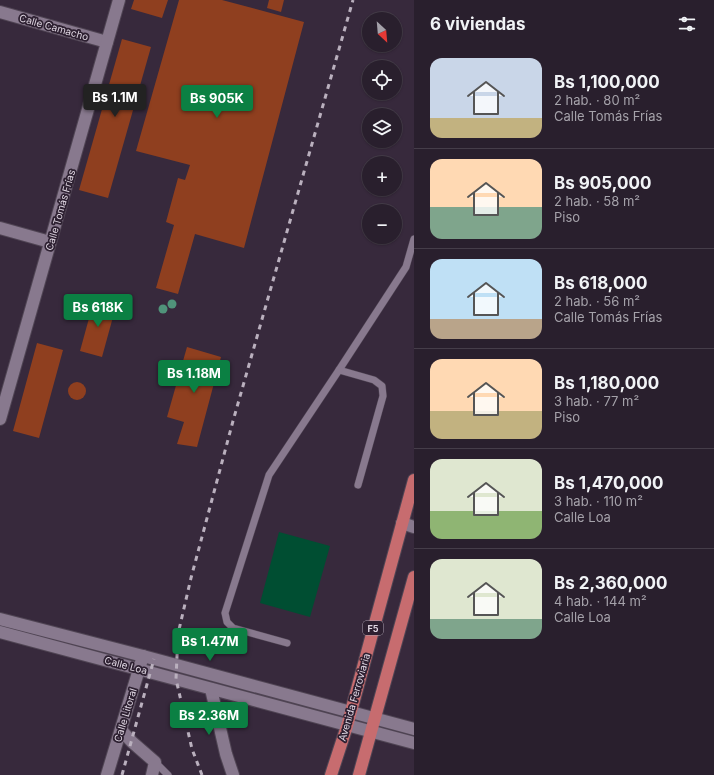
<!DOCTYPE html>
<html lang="es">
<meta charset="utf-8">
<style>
body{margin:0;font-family:Inter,sans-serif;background:#352c39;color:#f1f3f6;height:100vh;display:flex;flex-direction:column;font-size:15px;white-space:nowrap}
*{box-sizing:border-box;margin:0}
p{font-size:13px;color:#a5a2aa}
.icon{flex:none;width:22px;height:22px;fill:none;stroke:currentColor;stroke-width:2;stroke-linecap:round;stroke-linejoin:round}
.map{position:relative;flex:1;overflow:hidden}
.sheet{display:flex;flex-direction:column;background:#291f2d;width:300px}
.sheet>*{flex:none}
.needle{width:26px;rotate:154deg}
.controls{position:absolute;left:362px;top:12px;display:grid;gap:8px}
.controls a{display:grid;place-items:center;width:40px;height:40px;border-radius:50%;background:#291f2d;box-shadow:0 1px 3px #0004,0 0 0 1px #453d49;font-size:20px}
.price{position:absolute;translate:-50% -34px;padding:0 9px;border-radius:4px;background:#0b8043;color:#fff;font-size:13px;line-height:26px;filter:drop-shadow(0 1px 2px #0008)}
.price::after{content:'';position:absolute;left:50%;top:24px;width:12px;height:9px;margin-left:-6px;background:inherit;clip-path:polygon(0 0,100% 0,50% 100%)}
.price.selected{background:#222;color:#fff}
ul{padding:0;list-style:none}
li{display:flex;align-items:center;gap:12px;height:100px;padding:0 16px}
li+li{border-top:1px solid #453d49}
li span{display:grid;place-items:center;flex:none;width:112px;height:80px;border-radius:12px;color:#555}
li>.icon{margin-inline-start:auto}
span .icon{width:48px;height:48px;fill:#fffc;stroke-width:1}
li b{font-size:17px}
h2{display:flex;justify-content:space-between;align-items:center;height:48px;padding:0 16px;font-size:17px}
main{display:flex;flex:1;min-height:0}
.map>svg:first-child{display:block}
.green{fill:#004e32}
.building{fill:#8f3f1f}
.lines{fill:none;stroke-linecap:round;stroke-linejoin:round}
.service-casing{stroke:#504554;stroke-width:8}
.minor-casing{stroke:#504554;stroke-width:14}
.tertiary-casing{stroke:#504554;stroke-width:14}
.trunk-casing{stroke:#504554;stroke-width:14}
.service{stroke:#88798e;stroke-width:7}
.minor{stroke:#88798e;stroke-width:12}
.tertiary{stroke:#88798e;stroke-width:12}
.trunk{stroke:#c76c6f;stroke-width:12}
.rail{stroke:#bab0be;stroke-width:3;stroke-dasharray:5 5;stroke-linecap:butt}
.tree{fill:#50937a}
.labels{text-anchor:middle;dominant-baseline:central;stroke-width:3.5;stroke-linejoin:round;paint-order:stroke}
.shield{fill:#2d2031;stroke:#aa9fad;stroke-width:1}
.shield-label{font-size:9px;font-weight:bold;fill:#dfd6e2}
.street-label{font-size:10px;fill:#dfd6e2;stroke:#2d2031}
</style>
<main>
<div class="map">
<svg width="414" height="775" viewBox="0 0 414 775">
<rect width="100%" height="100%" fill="#37293c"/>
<!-- green -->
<path class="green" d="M279,532L330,546L310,617L260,603Z"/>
<!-- building -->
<g class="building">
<path d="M134,0H168L162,18L131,9Z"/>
<path d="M179,0H222L304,22L244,248L195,234L178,294L156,288L174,225L166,222L178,178L185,180L190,165L136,151Z"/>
<path d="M269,0H284L281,12L267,8Z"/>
<path d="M122,39L151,47L108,198L79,190Z"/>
<path d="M94,300L116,306L102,357L80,351Z"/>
<path d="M37,343L63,350L39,438L13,431Z"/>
<path d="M187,347L221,357L197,447L177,444L184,422L167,417Z"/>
<circle cx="77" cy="391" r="9"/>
</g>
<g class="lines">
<defs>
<g id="service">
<path d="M339,370L374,380L382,386L383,396L358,485"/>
<path d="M287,643L233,628L227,622L225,613L269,475L339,370L406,267L414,239"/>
<path d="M155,762L168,775"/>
</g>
<g id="minor">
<path d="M0,12L107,42"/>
<path d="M0,228L50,242"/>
<path d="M0,419L119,0"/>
<path d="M402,523L414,527"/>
<path d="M211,689L226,754L233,775"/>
<path d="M121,730L132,742L155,762L152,775"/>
<path d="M107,775L143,656"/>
</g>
<g id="tertiary">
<path d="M0,619L143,656L414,729"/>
<path d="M0,632L414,743"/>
</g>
<g id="trunk">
<path d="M331,775L347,726L414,480"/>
<path d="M359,775L414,577"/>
</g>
</defs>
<!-- service casing -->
<use href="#service" class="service-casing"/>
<!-- minor casing -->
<use href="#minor" class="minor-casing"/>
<!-- tertiary casing -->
<use href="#tertiary" class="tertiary-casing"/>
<!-- trunk casing -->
<use href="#trunk" class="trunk-casing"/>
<!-- service -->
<use href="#service" class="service"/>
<!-- minor -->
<use href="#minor" class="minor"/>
<!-- tertiary -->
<use href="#tertiary" class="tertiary"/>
<!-- trunk -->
<use href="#trunk" class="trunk"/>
<!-- rail -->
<g class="rail">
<path d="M122,775L154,659"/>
<path d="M202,775L192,749L176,679L178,634L191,578L233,421L353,0"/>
</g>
</g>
<!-- trees -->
<g class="tree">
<circle cx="172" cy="304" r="4.5"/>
<circle cx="163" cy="309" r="4.5"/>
</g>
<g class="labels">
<!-- shield labels -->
<rect class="shield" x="363" y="621" width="20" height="14" rx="3"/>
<g class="shield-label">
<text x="373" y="628">F5</text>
</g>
<!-- street labels -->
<g class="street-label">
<text transform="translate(54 27) rotate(16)">Calle Camacho</text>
<text transform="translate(60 210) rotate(-74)">Calle Tomás Frías</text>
<text transform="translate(126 665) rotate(15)">Calle Loa</text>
<text transform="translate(354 697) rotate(-74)">Avenida Ferroviaria</text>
<text transform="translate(125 715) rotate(-73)">Calle Litoral</text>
</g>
</g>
</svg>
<div class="controls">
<a><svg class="needle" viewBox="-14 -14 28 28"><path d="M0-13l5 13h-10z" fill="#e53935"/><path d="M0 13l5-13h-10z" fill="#a5a2aa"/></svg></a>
<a><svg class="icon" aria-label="locate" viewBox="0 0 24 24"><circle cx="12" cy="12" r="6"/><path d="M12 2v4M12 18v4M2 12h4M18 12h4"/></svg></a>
<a><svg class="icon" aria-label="layers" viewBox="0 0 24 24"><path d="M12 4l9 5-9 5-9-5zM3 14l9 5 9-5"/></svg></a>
<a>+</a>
<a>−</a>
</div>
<b class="price selected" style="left:115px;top:118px">Bs 1.1M</b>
<b class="price" style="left:217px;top:119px">Bs 905K</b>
<b class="price" style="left:98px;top:328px">Bs 618K</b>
<b class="price" style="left:194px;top:394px">Bs 1.18M</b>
<b class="price" style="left:210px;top:662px">Bs 1.47M</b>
<b class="price" style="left:209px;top:736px">Bs 2.36M</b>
</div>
<section class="sheet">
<h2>6 viviendas<svg class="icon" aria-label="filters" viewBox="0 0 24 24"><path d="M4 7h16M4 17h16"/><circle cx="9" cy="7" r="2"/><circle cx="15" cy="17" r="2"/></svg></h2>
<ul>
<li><span style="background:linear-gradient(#c9d6e8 75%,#c2b280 0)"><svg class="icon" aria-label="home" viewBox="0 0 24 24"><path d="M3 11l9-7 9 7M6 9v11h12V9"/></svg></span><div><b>Bs 1,100,000</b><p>2 hab. · 80 m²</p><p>Calle Tomás Frías</p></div></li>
<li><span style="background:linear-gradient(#ffd9b3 60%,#7fa58c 0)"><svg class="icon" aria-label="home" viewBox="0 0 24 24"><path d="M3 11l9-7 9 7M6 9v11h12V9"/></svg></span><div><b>Bs 905,000</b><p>2 hab. · 58 m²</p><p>Piso</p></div></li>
<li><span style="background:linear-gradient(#bfe0f5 75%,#b9a48a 0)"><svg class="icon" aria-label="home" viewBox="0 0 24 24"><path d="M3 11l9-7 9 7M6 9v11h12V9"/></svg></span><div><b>Bs 618,000</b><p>2 hab. · 56 m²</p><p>Calle Tomás Frías</p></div></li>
<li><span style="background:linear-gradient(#ffd9b3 65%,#c2b280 0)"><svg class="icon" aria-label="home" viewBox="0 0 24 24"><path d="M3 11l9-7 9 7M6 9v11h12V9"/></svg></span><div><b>Bs 1,180,000</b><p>3 hab. · 77 m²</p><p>Piso</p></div></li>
<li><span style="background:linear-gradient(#dfe7d0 65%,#8fb573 0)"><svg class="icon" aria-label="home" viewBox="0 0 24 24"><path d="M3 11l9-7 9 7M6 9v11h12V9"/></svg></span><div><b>Bs 1,470,000</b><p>3 hab. · 110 m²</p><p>Calle Loa</p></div></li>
<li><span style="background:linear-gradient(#dfe7d0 75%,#7fa58c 0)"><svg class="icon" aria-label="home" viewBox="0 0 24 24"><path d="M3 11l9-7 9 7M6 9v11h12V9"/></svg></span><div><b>Bs 2,360,000</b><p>4 hab. · 144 m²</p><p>Calle Loa</p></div></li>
</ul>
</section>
</main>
